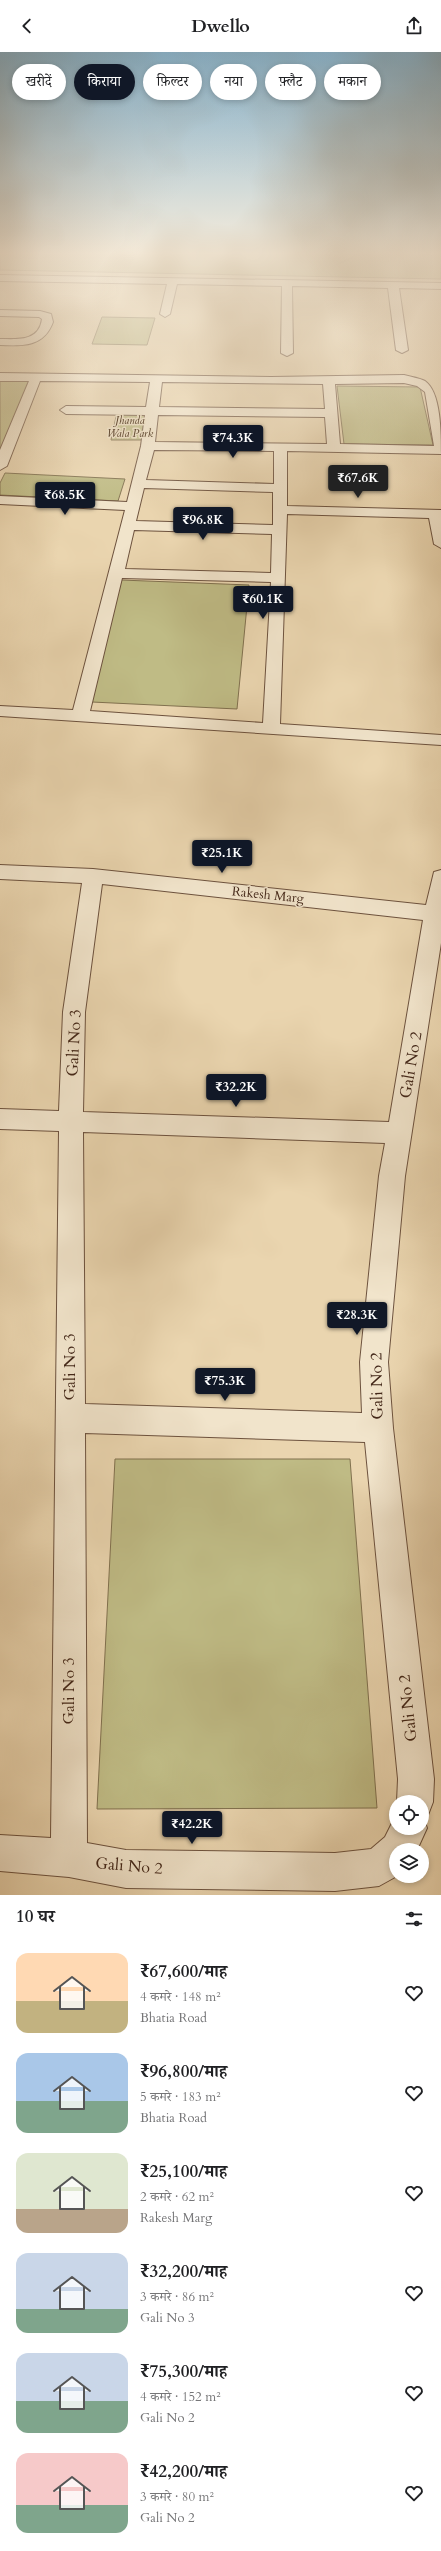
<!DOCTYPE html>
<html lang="hi">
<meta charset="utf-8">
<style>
body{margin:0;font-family:Cardo,"Noto Serif Devanagari",serif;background:#f2f2f2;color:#202124;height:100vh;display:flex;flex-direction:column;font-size:15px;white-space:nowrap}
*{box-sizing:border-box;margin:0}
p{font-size:13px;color:#757577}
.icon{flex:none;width:22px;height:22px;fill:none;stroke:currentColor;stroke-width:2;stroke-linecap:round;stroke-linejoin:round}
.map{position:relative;height:1843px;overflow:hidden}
.panel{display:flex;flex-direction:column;background:#fff;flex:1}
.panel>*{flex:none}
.banner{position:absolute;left:12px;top:12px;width:417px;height:36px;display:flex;gap:8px}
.tools{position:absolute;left:389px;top:1743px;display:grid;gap:8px}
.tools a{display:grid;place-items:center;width:40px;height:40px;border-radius:50%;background:#fff;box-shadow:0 2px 6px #0003;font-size:20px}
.price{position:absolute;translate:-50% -34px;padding:0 9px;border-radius:4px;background:#111827;color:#fff;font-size:13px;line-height:26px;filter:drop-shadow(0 1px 2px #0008)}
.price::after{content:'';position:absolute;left:50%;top:24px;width:12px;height:9px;margin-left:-6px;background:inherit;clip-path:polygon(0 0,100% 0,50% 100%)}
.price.current{background:#222;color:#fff}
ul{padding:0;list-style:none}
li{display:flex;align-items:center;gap:12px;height:100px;padding:0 16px}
li span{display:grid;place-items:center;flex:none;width:112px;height:80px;border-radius:12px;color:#555}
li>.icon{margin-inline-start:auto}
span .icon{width:48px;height:48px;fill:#fffc;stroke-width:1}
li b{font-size:17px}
h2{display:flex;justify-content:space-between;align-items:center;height:48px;padding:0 16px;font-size:17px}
.pill{padding:0 14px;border-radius:18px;background:#fff;box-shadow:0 2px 6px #0003;font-size:14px;line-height:36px}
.pill.current{background:#111827;color:#fff}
header{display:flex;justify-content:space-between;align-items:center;height:52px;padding:0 16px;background:#fff;font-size:18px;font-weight:700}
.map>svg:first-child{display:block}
.green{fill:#bfbb85;stroke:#81714f}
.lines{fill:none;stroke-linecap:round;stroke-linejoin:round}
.minor-casing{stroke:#6d523e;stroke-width:2}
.path{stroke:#432719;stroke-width:1.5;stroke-dasharray:0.5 1;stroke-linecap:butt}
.minor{fill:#f1e4cb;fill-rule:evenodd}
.labels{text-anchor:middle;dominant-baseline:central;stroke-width:3;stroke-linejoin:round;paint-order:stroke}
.far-park-label{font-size:11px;font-style:italic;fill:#5c452f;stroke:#f1e4cb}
.street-label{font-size:13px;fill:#432719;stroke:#f1e4cb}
.near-street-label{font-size:16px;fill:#432719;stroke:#f1e4cb}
</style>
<header><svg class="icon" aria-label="back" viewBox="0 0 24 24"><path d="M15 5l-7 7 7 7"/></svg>Dwello<svg class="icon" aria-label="share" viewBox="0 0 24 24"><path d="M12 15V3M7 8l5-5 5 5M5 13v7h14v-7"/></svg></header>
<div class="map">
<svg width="441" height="1843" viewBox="0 0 441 1843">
<rect width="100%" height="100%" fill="#ead5af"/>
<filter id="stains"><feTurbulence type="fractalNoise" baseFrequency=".005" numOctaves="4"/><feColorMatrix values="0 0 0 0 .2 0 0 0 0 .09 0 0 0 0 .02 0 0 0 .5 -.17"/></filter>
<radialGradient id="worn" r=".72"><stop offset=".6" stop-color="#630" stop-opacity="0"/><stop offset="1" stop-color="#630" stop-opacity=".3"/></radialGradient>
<!-- green -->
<g class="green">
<path d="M0,199H441V227L0,218Z"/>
<path d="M102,265L155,266L147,293L92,292Z"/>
<path d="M0,328H30L0,402Z"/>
<path d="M337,334L420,335L433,393L344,392Z"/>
<path d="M117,360H148L144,388H111Z"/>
<path d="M5,421L125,427L118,449L0,443V431Z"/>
<path d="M121,528L249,533L237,657L92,650Z"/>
<path d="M115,1407H350L377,1756L97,1757Z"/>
</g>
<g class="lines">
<defs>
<g id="minor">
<path d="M0,223L441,231V237L399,236L408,298L402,301L396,298L388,236L292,234L293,301L287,304L281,301L282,234L177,232L170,262L165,265L160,262L167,232L0,229Z"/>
<path d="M0,258L40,259L51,262L53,270C44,295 23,294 0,293V287C17,287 39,290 42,267L39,265L0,264Z"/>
<path d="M0,321L271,325L404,323C411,325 419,326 425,329C441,340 441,381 441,402L287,399V454L441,458V496L434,492L429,466L287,462L280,672L441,683V693L0,664V654L73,658L125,458L0,452V444L127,450L141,394L145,363L66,362L60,358L66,354L146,355L150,330L40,329L7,414L0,418V398L29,329H0ZM162,330L323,332L325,357L159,355ZM404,331L417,334L425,340L434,394L340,392L335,332ZM158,363L325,365L327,392L155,390ZM154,398L274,399V432L146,428ZM144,436L273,440V473L136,469ZM134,478L272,482L271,521L125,517ZM122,526L271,530L263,671L90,659Z"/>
<path d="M0,813L93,817L426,853L434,820L441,818V891L405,1124L388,1310L393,1376L434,1727L433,1750L428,1763L423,1765L427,1776L417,1798H396L397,1824L379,1834L335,1839L126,1836L69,1825L0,1819V1783L51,1786L59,1079L0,1077V1057L59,1059L63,960L82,831L0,827ZM102,832L423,868L389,1070L83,1060L85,960ZM83,1080L385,1091L379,1124L360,1310L362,1361L85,1352ZM85,1381L365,1390L398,1727L397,1750H422V1776H396V1763L385,1785L371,1797L335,1801L126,1798L87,1791Z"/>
</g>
</defs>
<!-- minor casing -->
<use href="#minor" class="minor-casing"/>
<!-- path -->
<g class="path">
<path d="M44,206L51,199"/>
<path d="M340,211L366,199"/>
</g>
<!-- minor -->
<use href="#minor" class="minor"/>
</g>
<!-- sky -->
<linearGradient id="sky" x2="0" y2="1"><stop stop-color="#88b6d2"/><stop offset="0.44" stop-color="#f6ecdb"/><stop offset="1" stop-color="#f6ecdb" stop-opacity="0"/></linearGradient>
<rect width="441" height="457" fill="url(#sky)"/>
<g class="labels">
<!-- far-park labels -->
<g class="far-park-label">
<text x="130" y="368">Jhanda<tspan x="130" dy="13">Wala Park</tspan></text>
</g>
<!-- street labels -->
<g class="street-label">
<text transform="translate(268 843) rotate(6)">Rakesh Marg</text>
</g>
<!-- near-street labels -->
<g class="near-street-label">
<text transform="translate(74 991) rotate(-87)">Gali No 3</text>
<text transform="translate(411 1013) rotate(-80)">Gali No 2</text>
<text transform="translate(70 1315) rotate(-90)">Gali No 3</text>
<text transform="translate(377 1334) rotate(-91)">Gali No 2</text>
<text transform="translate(69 1639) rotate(-90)">Gali No 3</text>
<text transform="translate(408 1656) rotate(-96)">Gali No 2</text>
<text transform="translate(129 1814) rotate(5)">Gali No 2</text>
</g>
</g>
<rect width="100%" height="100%" filter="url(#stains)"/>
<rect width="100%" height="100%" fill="url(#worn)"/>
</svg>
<div class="tools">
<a><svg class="icon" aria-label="locate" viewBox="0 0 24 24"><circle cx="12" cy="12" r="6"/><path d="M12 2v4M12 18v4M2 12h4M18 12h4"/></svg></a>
<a><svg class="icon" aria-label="layers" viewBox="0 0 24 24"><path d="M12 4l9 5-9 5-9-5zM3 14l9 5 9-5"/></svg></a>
</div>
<b class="price" style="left:233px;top:407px">₹74.3K</b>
<b class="price current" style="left:358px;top:447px">₹67.6K</b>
<b class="price" style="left:65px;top:464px">₹68.5K</b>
<b class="price" style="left:203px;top:489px">₹96.8K</b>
<b class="price" style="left:263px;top:568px">₹60.1K</b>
<b class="price" style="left:222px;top:822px">₹25.1K</b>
<b class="price" style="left:236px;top:1056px">₹32.2K</b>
<b class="price" style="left:357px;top:1284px">₹28.3K</b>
<b class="price" style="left:225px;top:1350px">₹75.3K</b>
<b class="price" style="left:192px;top:1793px">₹42.2K</b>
<div class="banner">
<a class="pill">खरीदें</a>
<a class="pill current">किराया</a>
<a class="pill">फ़िल्टर</a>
<a class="pill">नया</a>
<a class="pill">फ़्लैट</a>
<a class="pill">मकान</a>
</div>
</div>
<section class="panel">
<h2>10 घर<svg class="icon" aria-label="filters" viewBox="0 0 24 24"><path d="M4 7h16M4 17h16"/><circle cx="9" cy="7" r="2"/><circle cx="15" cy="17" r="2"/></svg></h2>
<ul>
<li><span style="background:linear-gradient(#ffd9b3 60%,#c2b280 0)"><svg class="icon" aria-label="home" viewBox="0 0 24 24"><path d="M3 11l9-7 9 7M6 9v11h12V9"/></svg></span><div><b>₹67,600/माह</b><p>4 कमरे · 148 m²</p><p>Bhatia Road</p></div><svg class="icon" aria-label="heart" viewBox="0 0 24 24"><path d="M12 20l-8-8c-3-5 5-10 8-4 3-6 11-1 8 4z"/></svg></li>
<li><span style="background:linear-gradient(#a9c7e8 60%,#7fa58c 0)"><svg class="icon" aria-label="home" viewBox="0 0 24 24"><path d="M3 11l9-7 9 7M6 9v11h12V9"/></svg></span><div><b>₹96,800/माह</b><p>5 कमरे · 183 m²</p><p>Bhatia Road</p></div><svg class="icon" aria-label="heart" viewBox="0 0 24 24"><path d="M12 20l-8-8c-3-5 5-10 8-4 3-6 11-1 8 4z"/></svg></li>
<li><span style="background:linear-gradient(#dfe7d0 70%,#b9a48a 0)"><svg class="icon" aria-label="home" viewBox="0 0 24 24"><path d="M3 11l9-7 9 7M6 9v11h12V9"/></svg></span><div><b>₹25,100/माह</b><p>2 कमरे · 62 m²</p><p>Rakesh Marg</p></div><svg class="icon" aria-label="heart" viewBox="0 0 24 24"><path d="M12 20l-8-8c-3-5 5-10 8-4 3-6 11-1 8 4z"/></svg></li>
<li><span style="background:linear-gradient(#c9d6e8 70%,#7fa58c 0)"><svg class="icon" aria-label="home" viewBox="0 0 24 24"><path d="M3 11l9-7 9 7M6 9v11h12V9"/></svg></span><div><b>₹32,200/माह</b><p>3 कमरे · 86 m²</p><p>Gali No 3</p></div><svg class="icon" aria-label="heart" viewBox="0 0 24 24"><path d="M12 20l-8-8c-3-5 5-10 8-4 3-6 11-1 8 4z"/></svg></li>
<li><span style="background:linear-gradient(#c9d6e8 60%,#7fa58c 0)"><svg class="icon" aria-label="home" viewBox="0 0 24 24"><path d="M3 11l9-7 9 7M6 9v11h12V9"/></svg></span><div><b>₹75,300/माह</b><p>4 कमरे · 152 m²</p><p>Gali No 2</p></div><svg class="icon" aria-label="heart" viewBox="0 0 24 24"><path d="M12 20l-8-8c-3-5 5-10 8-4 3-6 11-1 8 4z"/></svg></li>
<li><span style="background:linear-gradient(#f6c9c9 65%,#7fa58c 0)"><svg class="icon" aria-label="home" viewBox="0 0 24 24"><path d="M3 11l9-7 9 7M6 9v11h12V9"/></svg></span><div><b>₹42,200/माह</b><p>3 कमरे · 80 m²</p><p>Gali No 2</p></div><svg class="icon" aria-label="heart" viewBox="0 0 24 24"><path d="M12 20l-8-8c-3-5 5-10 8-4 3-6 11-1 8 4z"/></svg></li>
</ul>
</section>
